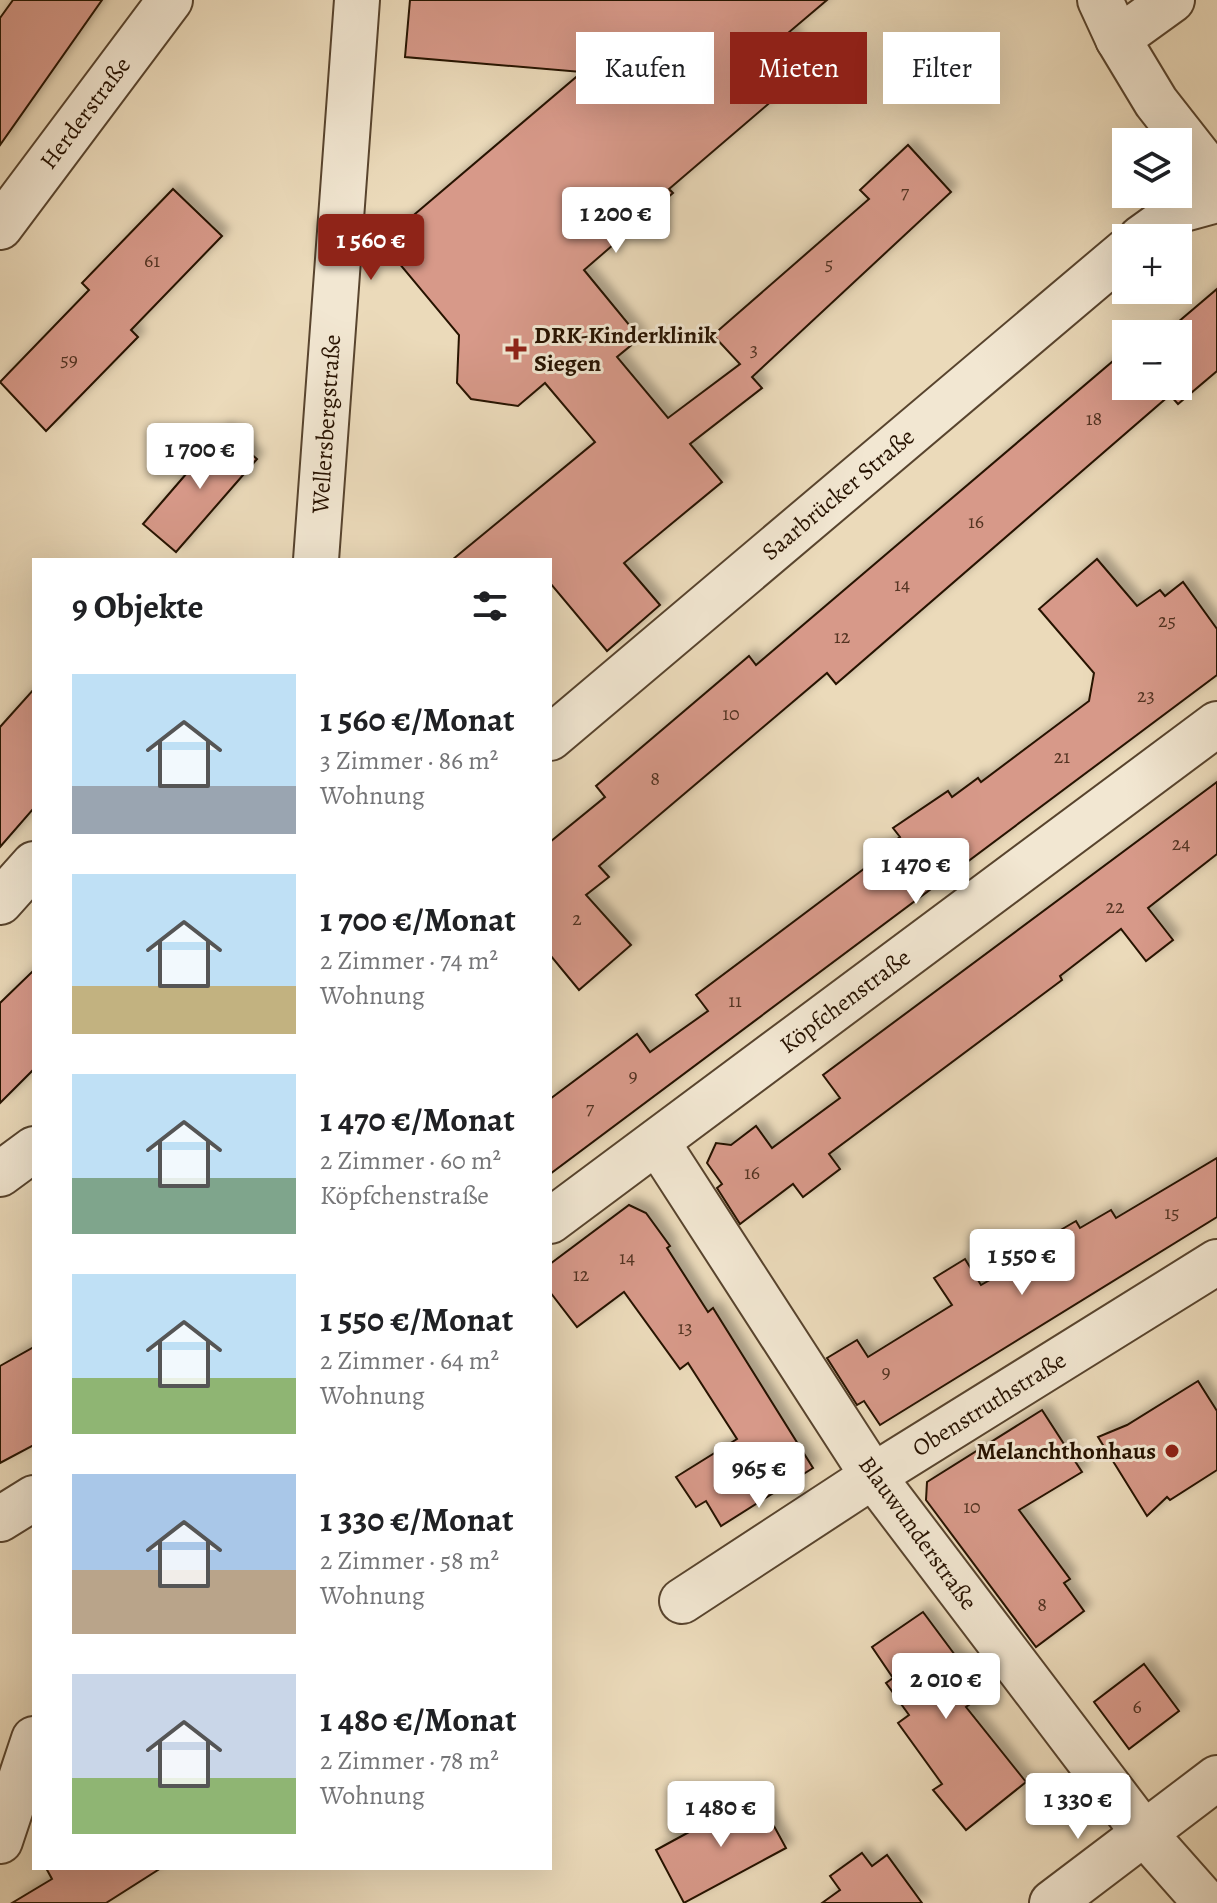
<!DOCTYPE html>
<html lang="de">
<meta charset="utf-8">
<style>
body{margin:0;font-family:Alegreya,serif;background:#f6f6f6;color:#202124;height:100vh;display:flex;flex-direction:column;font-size:30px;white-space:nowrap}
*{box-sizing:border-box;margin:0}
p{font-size:26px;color:#757577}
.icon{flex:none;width:44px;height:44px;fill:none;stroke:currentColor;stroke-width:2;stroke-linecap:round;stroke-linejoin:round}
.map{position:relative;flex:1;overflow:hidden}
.details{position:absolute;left:32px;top:558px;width:520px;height:1312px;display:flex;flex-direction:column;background:#fff;border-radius:0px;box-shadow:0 8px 32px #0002}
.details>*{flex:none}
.banner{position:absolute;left:576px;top:32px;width:520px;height:72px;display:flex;gap:16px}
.controls{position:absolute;left:1112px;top:128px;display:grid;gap:16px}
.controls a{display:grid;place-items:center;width:80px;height:80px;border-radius:0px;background:#fff;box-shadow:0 8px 32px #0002;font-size:40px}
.price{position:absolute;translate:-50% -68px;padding:0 18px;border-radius:8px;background:#fff;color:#222;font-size:26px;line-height:52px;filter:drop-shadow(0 2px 4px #0008)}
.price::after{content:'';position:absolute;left:50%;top:48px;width:24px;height:18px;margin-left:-12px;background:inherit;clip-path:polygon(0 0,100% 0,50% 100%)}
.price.selected{background:#8f2418;color:#fff}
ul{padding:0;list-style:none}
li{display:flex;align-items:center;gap:24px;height:200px;padding:0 40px}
li span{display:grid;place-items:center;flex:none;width:224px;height:160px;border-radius:0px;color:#555}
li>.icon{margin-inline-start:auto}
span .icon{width:96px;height:96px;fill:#fffc;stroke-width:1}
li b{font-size:34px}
h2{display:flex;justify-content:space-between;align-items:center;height:96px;padding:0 40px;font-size:34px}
.pill{padding:0 28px;border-radius:0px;background:#fff;box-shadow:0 8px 32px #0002;font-size:28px;line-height:72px}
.pill.selected{background:#8f2418;color:#fff}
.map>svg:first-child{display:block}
.building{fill:#d79989;stroke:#271200;stroke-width:2;filter:url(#shadow)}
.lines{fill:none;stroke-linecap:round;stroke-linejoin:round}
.minor-casing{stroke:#58442e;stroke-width:48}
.minor{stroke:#f2e7d2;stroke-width:44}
.poi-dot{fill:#8f2418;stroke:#f2e7d2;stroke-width:3}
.labels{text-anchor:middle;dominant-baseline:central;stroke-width:6;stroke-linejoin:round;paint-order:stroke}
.number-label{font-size:20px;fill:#533422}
.street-label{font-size:24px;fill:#271200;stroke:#f2e7d2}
.poi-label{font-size:24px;font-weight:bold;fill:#271200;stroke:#f2e7d2;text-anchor:start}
</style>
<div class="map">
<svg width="1217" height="1903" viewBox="0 0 1217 1903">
<defs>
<filter id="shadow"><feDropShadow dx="7" dy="-7" stdDeviation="4" flood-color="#0004"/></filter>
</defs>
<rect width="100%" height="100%" fill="#ebdaba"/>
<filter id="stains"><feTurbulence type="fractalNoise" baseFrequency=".0025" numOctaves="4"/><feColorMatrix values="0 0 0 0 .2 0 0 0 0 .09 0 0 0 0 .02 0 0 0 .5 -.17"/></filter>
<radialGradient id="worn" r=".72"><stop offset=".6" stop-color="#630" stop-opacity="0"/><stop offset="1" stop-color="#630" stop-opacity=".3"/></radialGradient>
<!-- building -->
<g class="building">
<path d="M13,0H102L0,145V18Z"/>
<path d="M410,0H827L788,33L815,64L669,189L673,193L584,270L640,338L617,357L668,418L740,364L713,335L869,199L860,190L908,145L951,192L752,377L762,388L690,444L722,482L624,563L660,605L607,651L550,583V560H452L595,442L545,383L518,406L471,399L457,383L459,335L398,262L421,243L402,225L582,72L405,57Z"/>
<path d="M173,189L222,236L131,330L138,337L46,431L0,382L89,290L82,283Z"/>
<path d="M1217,289V371L1178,404L1170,395L836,684L827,673L599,866L609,877L586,895L631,945L579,990L550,955V842L605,797L596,786L749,656L756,665L1126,350V386H1178V334H1164Z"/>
<path d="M224,430L257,459L176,552L143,524Z"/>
<path d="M1097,559L1137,606L1160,590L1165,596L1183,582L1217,629V675L550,1174V1099L637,1034L650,1052L708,1011L696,995L877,859L875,855L900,837L893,828L948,791L952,797L978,778L981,782L1089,701L1094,673L1039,609Z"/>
<path d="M34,689V808L0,847V727Z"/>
<path d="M1217,782V854L1148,908L1173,940L1146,961L1121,929L1060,976L1062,980L829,1154L840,1169L803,1197L793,1184L740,1224L717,1188L722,1184L707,1163L716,1143L731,1145L756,1126L772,1148L840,1098L823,1075Z"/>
<path d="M34,970V1069L0,1103V1003Z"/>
<path d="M1217,1158V1217L880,1425L864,1401L857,1405L827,1358L857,1340L868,1357L952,1305L934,1278L965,1259L981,1285L1044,1249L1040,1242L1076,1221L1080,1228L1111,1210L1116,1218Z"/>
<path d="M629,1205L646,1213L670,1246L667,1248L708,1312L713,1308L813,1468L721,1526L706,1501L696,1507L676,1477L737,1439L688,1363L680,1369L624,1292L577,1327L550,1292V1264Z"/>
<path d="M34,1347V1445L0,1463V1366Z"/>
<path d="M1198,1381L1217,1411V1470L1170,1500L1167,1497L1147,1516L1098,1437L1127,1425Z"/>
<path d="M1042,1410L1082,1472L1019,1510L1070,1579L1064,1583L1084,1611L1036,1647L926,1500L927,1482Z"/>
<path d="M923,1612L984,1694L966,1707L1026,1782L966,1830L933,1790L942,1784L898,1723L909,1715L886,1683L893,1678L872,1647Z"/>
<path d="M1144,1664L1179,1711L1129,1749L1094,1702Z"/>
<path d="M757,1795L786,1848L684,1903L656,1850Z"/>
<path d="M862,1853L872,1866L887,1855L922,1903H822L840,1890L830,1876Z"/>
<path d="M46,1868H161L106,1903H12L52,1879Z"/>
</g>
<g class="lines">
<defs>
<g id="minor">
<path d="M1100,0L1118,39L1156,102L1217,180"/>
<path d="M1118,39L1172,0"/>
<path d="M0,227L170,0"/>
<path d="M1141,238L1180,210L1217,200"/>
<path d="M316,560L357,0"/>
<path d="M550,738L1126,251"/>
<path d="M0,902L34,864"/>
<path d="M657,1142L873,1476L1144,1833L1206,1903"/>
<path d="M0,1174L34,1149"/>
<path d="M550,1221L1217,724"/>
<path d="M0,1519L34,1498"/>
<path d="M682,1601L873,1476L1217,1262"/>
<path d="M0,1841L34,1739"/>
<path d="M1052,1903L1217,1778"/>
</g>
</defs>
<!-- minor casing -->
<use href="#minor" class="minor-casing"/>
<!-- minor -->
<use href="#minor" class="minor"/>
</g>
<!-- markers -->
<g class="poi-dot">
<path d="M512 337h8v8h8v8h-8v8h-8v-8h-8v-8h8z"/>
<circle cx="1172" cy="1451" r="8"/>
</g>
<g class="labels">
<!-- number labels -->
<g class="number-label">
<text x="905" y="191">7</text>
<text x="152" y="260">61</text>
<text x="829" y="263">5</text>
<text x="754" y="349">3</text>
<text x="69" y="359">59</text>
<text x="1094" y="418">18</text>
<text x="976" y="521">16</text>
<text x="902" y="584">14</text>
<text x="1167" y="620">25</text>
<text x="842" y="636">12</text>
<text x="1146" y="695">23</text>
<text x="731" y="713">10</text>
<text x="1062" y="756">21</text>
<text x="655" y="778">8</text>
<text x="1181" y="843">24</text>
<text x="1115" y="906">22</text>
<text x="577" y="918">2</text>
<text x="735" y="1000">11</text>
<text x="633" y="1075">9</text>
<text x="590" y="1107">7</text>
<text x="752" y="1172">16</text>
<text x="1172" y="1212">15</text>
<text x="627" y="1257">14</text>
<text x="581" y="1274">12</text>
<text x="685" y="1327">13</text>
<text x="886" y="1371">9</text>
<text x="972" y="1506">10</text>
<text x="1042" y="1604">8</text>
<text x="1137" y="1706">6</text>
</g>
<!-- street labels -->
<g class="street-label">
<text transform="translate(85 113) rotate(-53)">Herderstraße</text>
<text transform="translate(326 424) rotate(-86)">Wellersbergstraße</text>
<text transform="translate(838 494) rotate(-40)">Saarbrücker Straße</text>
<text transform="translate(845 1001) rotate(-37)">Köpfchenstraße</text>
<text transform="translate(989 1404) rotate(-32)">Obenstruthstraße</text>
<text transform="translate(918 1533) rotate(54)">Blauwunderstraße</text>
</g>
<!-- poi labels -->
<g class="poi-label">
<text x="534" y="335">DRK-Kinderklinik<tspan x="534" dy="28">Siegen</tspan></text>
<text x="1156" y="1451" text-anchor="end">Melanchthonhaus</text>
</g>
</g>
<rect width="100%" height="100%" filter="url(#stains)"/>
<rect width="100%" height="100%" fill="url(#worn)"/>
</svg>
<div class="controls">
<a><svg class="icon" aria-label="layers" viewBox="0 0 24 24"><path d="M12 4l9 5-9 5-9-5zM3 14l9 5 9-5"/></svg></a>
<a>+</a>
<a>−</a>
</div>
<b class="price" style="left:616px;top:255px">1 200 €</b>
<b class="price selected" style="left:371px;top:282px">1 560 €</b>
<b class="price" style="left:200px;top:491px">1 700 €</b>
<b class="price" style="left:916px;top:906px">1 470 €</b>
<b class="price" style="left:1022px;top:1297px">1 550 €</b>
<b class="price" style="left:759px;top:1510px">965 €</b>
<b class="price" style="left:946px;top:1721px">2 010 €</b>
<b class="price" style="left:1078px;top:1841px">1 330 €</b>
<b class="price" style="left:721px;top:1849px">1 480 €</b>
<div class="banner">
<a class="pill">Kaufen</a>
<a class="pill selected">Mieten</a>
<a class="pill">Filter</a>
</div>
<section class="details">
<h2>9 Objekte<svg class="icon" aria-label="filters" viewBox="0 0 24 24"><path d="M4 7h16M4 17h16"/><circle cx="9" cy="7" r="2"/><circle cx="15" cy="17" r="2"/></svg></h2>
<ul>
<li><span style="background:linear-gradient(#bfe0f5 70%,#9aa5b1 0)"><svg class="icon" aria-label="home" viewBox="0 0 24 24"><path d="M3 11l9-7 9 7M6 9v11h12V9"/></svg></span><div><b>1 560 €/Monat</b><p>3 Zimmer · 86 m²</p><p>Wohnung</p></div></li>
<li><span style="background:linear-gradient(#bfe0f5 70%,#c2b280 0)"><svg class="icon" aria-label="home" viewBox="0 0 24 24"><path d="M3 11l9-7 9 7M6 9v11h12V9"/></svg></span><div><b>1 700 €/Monat</b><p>2 Zimmer · 74 m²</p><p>Wohnung</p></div></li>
<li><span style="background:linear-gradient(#bfe0f5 65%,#7fa58c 0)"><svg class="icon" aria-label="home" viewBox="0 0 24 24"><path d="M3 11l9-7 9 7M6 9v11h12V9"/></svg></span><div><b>1 470 €/Monat</b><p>2 Zimmer · 60 m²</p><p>Köpfchenstraße</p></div></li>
<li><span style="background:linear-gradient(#bfe0f5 65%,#8fb573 0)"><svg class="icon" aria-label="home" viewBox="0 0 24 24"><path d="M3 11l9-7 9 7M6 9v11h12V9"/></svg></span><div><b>1 550 €/Monat</b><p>2 Zimmer · 64 m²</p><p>Wohnung</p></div></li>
<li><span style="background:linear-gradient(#a9c7e8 60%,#b9a48a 0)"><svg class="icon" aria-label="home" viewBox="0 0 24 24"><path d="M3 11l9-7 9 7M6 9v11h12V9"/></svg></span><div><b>1 330 €/Monat</b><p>2 Zimmer · 58 m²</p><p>Wohnung</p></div></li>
<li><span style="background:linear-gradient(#c9d6e8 65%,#8fb573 0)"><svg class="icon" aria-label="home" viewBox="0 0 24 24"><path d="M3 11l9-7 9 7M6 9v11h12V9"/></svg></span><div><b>1 480 €/Monat</b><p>2 Zimmer · 78 m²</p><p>Wohnung</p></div></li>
</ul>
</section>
</div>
